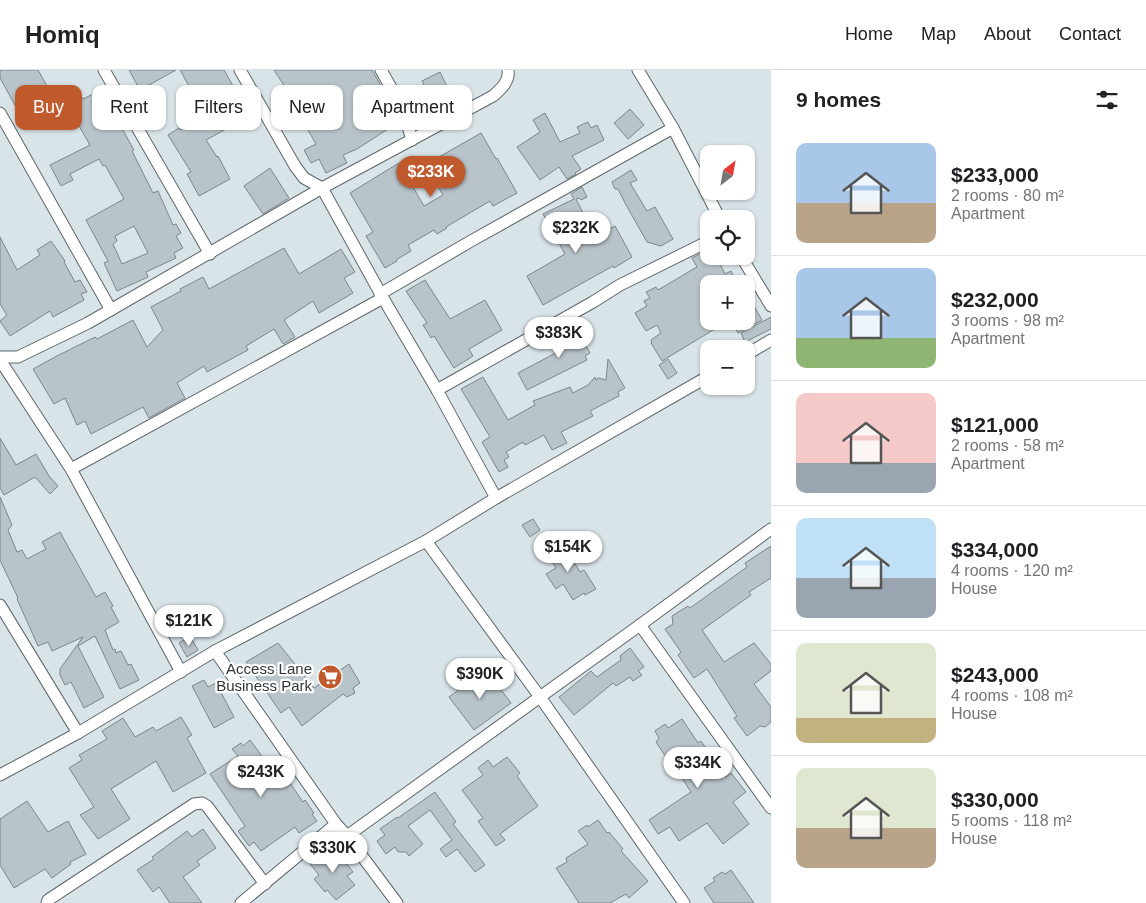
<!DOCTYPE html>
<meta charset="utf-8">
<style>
body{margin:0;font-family:Arial,sans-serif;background:#f2f2f2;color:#202124;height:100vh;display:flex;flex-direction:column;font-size:19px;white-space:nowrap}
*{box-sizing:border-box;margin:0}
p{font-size:16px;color:#757577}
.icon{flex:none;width:28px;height:28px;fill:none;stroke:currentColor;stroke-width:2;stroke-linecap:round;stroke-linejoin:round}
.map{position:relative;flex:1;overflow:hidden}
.panel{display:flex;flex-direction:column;background:#fff;width:375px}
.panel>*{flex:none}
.guide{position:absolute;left:15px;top:15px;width:475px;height:45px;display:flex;gap:10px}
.needle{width:32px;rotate:31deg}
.buttons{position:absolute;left:700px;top:75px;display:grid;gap:10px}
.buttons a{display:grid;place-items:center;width:55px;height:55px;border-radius:10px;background:#fff;box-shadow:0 1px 4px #0004;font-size:25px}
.price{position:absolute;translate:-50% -42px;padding:0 11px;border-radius:18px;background:#fff;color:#222;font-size:16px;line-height:32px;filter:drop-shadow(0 1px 2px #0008)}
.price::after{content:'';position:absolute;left:50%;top:30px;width:15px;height:11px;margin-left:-8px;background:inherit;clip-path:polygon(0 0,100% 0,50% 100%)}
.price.on{background:#c0592c;color:#fff}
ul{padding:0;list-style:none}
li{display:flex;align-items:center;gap:15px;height:125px;padding:0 25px}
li+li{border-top:1px solid #e0e0e0}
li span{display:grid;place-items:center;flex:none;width:140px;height:100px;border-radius:10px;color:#555}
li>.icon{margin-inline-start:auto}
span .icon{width:60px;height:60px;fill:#fffc;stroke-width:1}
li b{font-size:21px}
h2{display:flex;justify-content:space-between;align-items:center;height:60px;padding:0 25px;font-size:21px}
.chip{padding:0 18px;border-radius:10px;background:#fff;box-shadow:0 1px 4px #0004;font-size:18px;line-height:45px}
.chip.on{background:#c0592c;color:#fff}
header{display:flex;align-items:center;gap:30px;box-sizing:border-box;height:70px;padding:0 25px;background:#fff;border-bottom:1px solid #e0e0e0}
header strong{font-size:24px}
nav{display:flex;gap:28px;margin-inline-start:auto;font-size:18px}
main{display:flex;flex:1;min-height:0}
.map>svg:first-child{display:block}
.building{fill:#b9c4ca;stroke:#7c868b;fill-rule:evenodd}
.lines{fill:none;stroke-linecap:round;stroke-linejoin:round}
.minor-casing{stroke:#5d666b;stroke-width:13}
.minor{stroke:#fff;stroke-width:11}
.labels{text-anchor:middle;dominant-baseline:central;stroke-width:4.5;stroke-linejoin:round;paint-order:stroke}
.poi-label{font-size:15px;fill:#313537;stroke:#fff;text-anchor:end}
</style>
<header>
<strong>Homiq</strong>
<nav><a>Home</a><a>Map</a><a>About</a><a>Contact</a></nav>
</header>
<main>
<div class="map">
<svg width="771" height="833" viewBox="0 0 771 833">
<rect width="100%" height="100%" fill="#d9e4e9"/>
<!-- building -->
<g class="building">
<path d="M0,0H38L56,32L42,40L43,42L30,49L22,34L16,37L0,8Z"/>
<path d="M129,0H176L140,20Z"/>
<path d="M180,0H224L250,46L206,70L217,87L218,86L230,109L199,126L187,104L191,102L168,65L179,58L180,60L205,45Z"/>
<path d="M274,0H372L381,16L374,20L378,28L370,32L388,59L357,79L343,85L347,93L326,103L319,89L311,93L304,80L316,74L284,18L285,17Z"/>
<path d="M440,2L454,31L437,40L422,11Z"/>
<path d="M101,20L103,24L108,21L114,32L109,35L134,80L132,81L153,123L158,121L173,155L176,154L181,163L176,166L183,178L174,183L176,188L146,202L148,207L117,221L104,193L108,191L86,150L124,129L114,111L105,95L103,96L99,89L70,104L73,110L61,116L50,95L90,75L63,28L75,22L78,27L81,26L83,29ZM134,156L148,183L122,194L113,174L117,171L115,166Z"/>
<path d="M630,39L644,55L628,69L614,53Z"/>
<path d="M545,43L560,72L580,63L577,57L588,52L591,58L597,55L604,70L572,86L581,99L575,103L576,104L567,109L559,97L540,110L517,77L540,62L533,50Z"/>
<path d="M481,63L496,89L497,88L517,123L493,136L490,131L446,157L447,158L437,164L434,160L408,175L411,181L396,190L397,191L385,198L366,166L373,162L350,123L399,93L424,136L443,125L425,95Z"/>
<path d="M270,98L289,128L263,144L244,116Z"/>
<path d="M631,100L637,110L630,113L647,141L655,137L673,169L661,176L647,172L625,133L618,119H615L612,112Z"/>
<path d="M582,117L587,127L581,130L579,128L576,129L586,149L565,160L575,178L615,156L632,187L614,198L613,196L543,235L527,206L565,184L543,144L574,129L571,124Z"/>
<path d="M0,167L17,200L40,185L37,180L51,171L65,191L64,192L75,212L80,210L87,222L81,224L84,230L53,247L50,241L10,266L0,251L7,245L0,234Z"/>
<path d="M284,178L299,204L341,179L355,202L344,208L353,223L319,243L313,231L284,250L295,267L283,274L274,259L246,276L248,280L207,302L204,296L177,313L185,328L149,348L143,337L91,364L85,351L77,355L65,328L54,334L33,299L55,287L95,267L97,269L133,250L147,277L163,260L151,237L181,221L180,219L203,207L209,219Z"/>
<path d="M709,179V186H716L725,204L731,201L738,214H709V251H728L662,291L651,273L652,272L651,270L661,263L657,255L646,261L635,243L647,236L644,231L650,228L646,222L656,217L658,220L697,197L692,188Z"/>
<path d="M425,210L450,249L485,230L502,260L469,279L473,286L454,298L434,266L431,268L423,255L427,253L406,221Z"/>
<path d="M746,222L762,250L738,263L731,251H746Z"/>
<path d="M771,247V259L745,272L741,263Z"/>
<path d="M582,255L590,271L585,274L590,283L585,286L587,290L527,320L518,303L567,277L561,266Z"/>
<path d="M608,289L625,318L618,322L619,326L590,341L593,346L561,362L567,373L552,380L544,365L525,375L523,372L506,382L509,387L504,390L508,397L499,402L482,372L490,367L461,319L483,307L508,350L535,335L533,331L570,317L573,323L588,315L595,307L596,310L598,308L606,310Z"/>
<path d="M668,289L677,303L668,309L659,295Z"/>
<path d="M0,368L16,395L36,384L49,406L58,416L50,424L35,407L4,425L0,418Z"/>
<path d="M0,427L12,455L8,460L17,482L22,480L27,489L46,479L42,472L60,462L96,527L105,522L113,536L111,537L119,552L105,560L113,580L115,579L116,583L121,581L128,595L131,594L139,610L120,619L95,566L78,576L104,627L84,638L71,612L65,615L60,605V599L83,567L52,581L48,572L38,576L17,529L18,528L0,490Z"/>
<path d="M533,449L540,460L530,467L522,455Z"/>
<path d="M561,471L580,502L584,500L596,519L585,525L584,523L573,530L563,514L556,519L546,504L556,498L545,481Z"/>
<path d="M771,476V508L749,522L751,525L702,560L724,592L754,573L771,594V601L754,614L771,637V652L765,657L760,656L747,666L734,648L737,646L707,599L694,608L678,585L681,582L665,559L673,554L672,546L688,536L690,538L747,497L745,493Z"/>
<path d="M190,566L198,580L187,587L179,573Z"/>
<path d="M278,573L314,618L349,594L360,613L353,618L355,623L347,627L343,624L302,656L289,637L281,643L246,592Z"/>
<path d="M630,578L644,597L638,601L642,605L633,611L630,607L616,616L613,613L574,645L559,627L591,601L597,607L621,590L620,586Z"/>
<path d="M486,600L511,633L474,660L449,627Z"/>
<path d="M204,610L208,617L216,613L234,647L214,658L192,616Z"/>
<path d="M181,647L192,665L187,668L206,703L173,722L156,691L111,719L130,749L98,769L80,745L94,737L69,698L82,690L79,685L107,669L102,661L123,648L135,667L153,657L156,661Z"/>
<path d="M682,649L698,673L701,671L726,707L731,703L746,722L733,732L749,754L723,774L707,753L679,771L670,757L658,764L649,750L691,722L682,708H677L671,697L672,696L656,672L659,668L655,661L665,654L668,658Z"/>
<path d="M250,670L285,717L290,713L303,732L305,730L314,743L312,744L317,751L299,763L295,757L261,781L254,772L249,776L238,761L245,756L210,704L238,686L232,679L241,673L243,676Z"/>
<path d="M507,687L520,703L517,706L538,736L500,764L505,770L496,776L478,751L483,748L462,720L483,705L478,698L488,690L493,697Z"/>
<path d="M435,722L456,752L453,754L485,795L475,802L457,779L446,787L440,779L452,770L430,740L408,756L423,774L409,786L406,782H398L395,777L386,784L377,771L385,765L380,759L397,747L398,748Z"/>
<path d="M27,731L48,762L68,751L86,784L70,792L71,794L52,808L45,799L14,818L0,795V749Z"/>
<path d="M598,750L607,763L609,762L623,779L621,781L648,811L629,828L626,824L610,833H579L556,798L567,792L566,788L588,774L578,761L587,755L588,757Z"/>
<path d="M203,759L216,778L197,791L200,795L183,807L202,833H170L159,817L153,822L137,800L154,789L152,787L187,761L192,767Z"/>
<path d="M329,779L338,789L341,787L353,802L347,806L355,815L336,830L327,820L325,822L314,809L319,805L310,794Z"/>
<path d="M731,800L754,833H714L704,818L715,811L713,808L722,802L725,804Z"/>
</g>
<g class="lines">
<defs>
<g id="minor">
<path d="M104,0L210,184"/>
<path d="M240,0L295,96L304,108L322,118L383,228L437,320L496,428"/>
<path d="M381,0L402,37L412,70"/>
<path d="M638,0L673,58L720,149"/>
<path d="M0,43L111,240"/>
<path d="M741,186L771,236"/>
<path d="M380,224L471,171L673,58"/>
<path d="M746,285L771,270"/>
<path d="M0,287H18L88,253L322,118L493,26C501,19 510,11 508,0"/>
<path d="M0,290L71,399L181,602"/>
<path d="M437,320L593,232L620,215L709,171"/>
<path d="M71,399L383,228"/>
<path d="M426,471L540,627L684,833"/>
<path d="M0,535L78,663"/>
<path d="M640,555L771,738"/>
<path d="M215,581L336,754L347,766L397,833"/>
<path d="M0,705L78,663L215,581L426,471L496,428L709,306"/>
<path d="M347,766L640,555L771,459"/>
<path d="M47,833L48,830L194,734L202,733L207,736L265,814"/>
<path d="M241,833L336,754"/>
</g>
</defs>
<!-- minor casing -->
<use href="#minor" class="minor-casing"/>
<!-- minor -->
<use href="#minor" class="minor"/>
</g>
<!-- icons -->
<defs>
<symbol id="supermarket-disc" viewBox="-11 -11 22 22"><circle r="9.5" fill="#c0592c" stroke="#fff"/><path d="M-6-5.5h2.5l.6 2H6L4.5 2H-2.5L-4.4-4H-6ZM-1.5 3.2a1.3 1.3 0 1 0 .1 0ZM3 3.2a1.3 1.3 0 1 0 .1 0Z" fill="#fff"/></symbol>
</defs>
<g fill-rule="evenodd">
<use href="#supermarket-disc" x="316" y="593" width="28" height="28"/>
</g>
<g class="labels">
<!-- poi labels -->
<g class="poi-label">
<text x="312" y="598">Access Lane<tspan x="312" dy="17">Business Park</tspan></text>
</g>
</g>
</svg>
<div class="buttons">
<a><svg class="needle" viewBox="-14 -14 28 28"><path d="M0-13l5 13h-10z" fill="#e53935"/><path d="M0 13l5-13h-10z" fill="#757577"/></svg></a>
<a><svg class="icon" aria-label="locate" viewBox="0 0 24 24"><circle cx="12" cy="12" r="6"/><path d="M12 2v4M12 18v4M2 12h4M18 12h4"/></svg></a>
<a>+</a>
<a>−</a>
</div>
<b class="price on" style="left:431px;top:128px">$233K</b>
<b class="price" style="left:576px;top:184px">$232K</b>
<b class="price" style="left:559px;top:289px">$383K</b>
<b class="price" style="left:568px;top:503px">$154K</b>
<b class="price" style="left:189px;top:577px">$121K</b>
<b class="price" style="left:480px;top:630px">$390K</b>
<b class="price" style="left:698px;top:719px">$334K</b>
<b class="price" style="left:261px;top:728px">$243K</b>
<b class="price" style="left:333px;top:804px">$330K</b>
<div class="guide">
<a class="chip on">Buy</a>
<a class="chip">Rent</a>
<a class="chip">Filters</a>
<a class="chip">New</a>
<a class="chip">Apartment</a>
</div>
</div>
<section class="panel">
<h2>9 homes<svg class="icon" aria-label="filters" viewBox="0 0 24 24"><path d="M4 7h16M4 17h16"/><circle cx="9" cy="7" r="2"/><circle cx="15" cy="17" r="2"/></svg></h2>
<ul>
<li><span style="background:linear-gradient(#a9c7e8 60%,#b9a48a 0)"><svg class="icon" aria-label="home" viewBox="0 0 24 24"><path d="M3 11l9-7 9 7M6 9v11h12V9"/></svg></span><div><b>$233,000</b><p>2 rooms · 80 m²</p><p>Apartment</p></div></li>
<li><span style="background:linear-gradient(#a9c7e8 70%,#8fb573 0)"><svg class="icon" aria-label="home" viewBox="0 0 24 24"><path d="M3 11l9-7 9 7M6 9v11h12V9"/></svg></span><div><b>$232,000</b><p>3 rooms · 98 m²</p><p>Apartment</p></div></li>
<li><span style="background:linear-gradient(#f6c9c9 70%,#9aa5b1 0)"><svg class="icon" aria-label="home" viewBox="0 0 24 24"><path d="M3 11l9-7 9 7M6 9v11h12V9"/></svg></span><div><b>$121,000</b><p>2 rooms · 58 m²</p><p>Apartment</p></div></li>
<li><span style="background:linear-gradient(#bfe0f5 60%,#9aa5b1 0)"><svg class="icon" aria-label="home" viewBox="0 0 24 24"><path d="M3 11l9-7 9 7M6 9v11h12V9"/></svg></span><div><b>$334,000</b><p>4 rooms · 120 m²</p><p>House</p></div></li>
<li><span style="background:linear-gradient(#dfe7d0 75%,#c2b280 0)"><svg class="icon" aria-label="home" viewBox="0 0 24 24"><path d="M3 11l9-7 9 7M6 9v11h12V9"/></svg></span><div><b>$243,000</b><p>4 rooms · 108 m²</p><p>House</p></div></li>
<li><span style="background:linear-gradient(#dfe7d0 60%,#b9a48a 0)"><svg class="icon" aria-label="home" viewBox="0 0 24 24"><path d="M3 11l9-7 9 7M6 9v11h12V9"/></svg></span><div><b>$330,000</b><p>5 rooms · 118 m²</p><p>House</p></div></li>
</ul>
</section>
</main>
